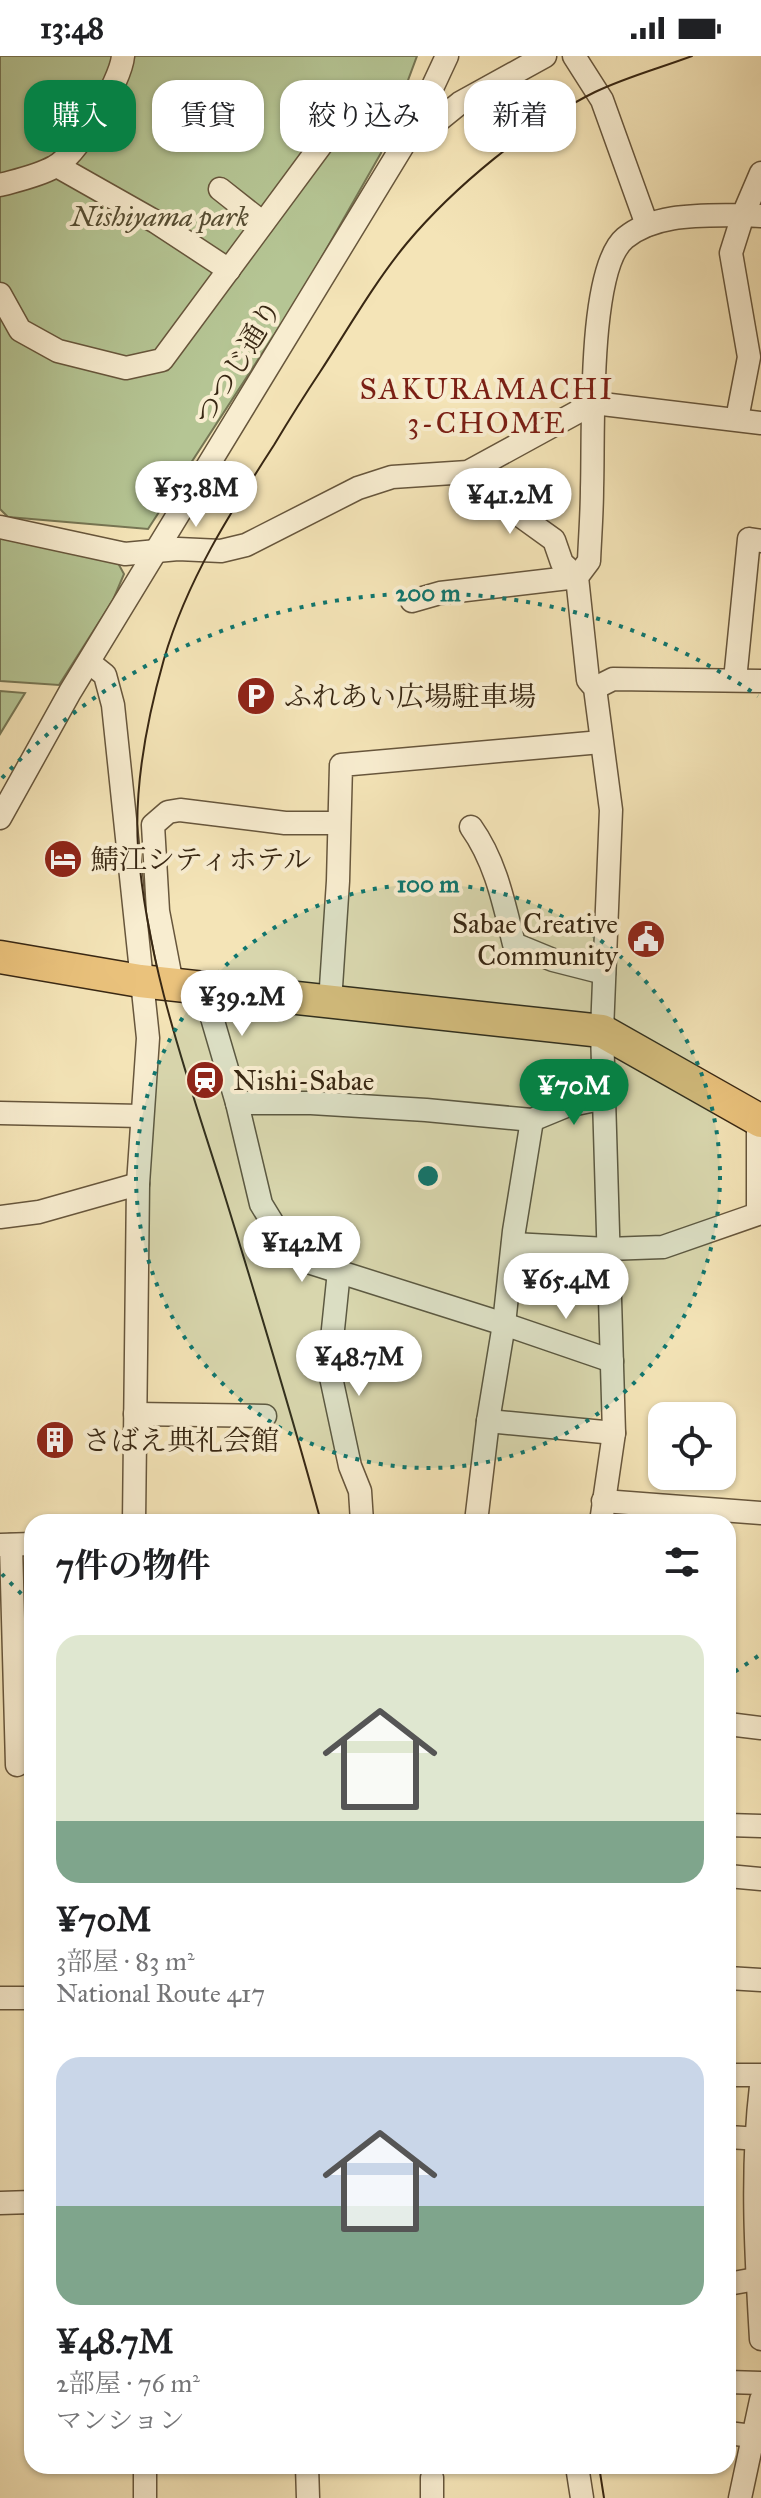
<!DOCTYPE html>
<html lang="ja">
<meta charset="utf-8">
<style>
body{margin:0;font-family:"IM FELL Great Primer","Noto Serif JP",serif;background:#f6f6f6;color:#202124;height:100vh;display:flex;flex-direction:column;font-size:30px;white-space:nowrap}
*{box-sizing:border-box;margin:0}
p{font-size:26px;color:#757577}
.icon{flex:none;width:44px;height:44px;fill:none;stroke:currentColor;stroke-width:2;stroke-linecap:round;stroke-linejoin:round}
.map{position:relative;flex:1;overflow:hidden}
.sheet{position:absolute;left:24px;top:1458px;width:712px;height:960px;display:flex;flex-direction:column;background:#fff;border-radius:24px;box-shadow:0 2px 6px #0004}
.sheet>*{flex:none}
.banner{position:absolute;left:24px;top:24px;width:714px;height:72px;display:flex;gap:16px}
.controls{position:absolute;left:648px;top:1346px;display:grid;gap:16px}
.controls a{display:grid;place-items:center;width:88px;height:88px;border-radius:16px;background:#fff;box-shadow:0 2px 6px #0004;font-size:40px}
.price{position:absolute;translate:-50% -68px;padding:0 18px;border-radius:28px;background:#fff;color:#222;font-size:26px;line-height:52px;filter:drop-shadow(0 2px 4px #0008)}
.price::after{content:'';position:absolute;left:50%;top:48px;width:24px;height:18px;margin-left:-12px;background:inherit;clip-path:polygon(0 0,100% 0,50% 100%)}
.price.current{background:#0b8043;color:#fff}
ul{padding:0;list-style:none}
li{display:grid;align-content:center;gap:16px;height:424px;padding:0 32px}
li span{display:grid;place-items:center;height:248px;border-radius:24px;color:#555}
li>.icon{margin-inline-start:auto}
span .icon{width:144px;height:144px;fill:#fffc;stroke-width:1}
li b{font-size:34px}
h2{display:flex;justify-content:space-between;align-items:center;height:96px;padding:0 32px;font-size:34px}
.chip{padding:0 28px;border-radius:24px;background:#fff;box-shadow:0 2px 6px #0004;font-size:28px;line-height:72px}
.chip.current{background:#0b8043;color:#fff}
.status{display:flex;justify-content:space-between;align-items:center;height:56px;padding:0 40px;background:#fff;direction:ltr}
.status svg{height:22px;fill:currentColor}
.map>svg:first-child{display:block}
.green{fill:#b5c594;stroke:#767654;stroke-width:2}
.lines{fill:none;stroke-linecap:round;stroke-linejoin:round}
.minor-casing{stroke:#67563c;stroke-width:25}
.highway-casing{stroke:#382713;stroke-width:35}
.minor{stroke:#f8edd0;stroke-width:22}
.highway{stroke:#eac27c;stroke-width:32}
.tram{stroke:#382713;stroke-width:2}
.ring{fill:none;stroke:#0f766e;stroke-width:4;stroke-dasharray:4 8}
.labels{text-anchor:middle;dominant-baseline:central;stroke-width:8;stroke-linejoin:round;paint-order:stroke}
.park-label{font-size:28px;font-style:italic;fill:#574e33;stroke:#f8edd0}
.street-label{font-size:28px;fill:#382713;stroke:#f8edd0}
.poi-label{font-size:28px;fill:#382713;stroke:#f8edd0;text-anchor:start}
.neighbourhood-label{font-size:30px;letter-spacing:2px;fill:#7a1f14;stroke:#f8edd0}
.centre{fill:#0f766e;stroke:#f8edd0;stroke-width:4}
.ring-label{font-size:24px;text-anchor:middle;font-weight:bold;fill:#0f766e;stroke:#f8edd0;stroke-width:8;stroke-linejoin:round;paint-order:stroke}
</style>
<div class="status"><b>13:48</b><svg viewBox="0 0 49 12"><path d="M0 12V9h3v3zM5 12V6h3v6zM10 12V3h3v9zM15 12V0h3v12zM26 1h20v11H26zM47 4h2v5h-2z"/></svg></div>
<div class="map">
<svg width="761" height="2442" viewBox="0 0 761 2442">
<rect width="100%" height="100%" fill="#f4e4b7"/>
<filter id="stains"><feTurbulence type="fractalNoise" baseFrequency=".0025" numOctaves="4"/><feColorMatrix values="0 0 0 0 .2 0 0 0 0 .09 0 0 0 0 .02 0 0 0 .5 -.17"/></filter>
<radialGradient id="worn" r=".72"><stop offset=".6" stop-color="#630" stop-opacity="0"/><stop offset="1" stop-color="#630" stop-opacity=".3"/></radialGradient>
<!-- green -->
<g class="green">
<path d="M0,0H417L381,97L302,236L148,473L8,461L0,453Z"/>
<path d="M0,477L118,507L124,518L113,544L59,629L0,625Z"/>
<path d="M0,635L25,637L0,678Z"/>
</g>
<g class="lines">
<defs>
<g id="minor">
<path d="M574,0L602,44L647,169"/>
<path d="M57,110L156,166L229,214"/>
<path d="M0,129C18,124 38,120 54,111C77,100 121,25 123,0"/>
<path d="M220,133L263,167"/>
<path d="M0,238L20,274L58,295L126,312L162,304L344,58L365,50L413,73L439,64L460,47L545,0"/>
<path d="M737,363L749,301L731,197L743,159L761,160"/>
<path d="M468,416L476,428L554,484L562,507L577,521"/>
<path d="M0,471L125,498L178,493L221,495L246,489L358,432L392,421L468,416L594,347L761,367"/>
<path d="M412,545L440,537L577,521"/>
<path d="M90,607L105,619L113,649L148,982L138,1128L134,1466"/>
<path d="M735,624L749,483L761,485"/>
<path d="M595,632L613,623L761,625"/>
<path d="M0,762L70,636L413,73L447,0"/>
<path d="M471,771C496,806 504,848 514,888L553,904L604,917"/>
<path d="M172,928L158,855L153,769L168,756L180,754L285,767H338"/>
<path d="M203,931L237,1047L261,1148L288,1192L305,1205L504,1268L612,1305"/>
<path d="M330,946L338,825L341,709L601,686"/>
<path d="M237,1047H311L426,1054L532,1064L566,1050L605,1042"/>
<path d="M0,1057L141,1060"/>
<path d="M0,1161L39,1156L138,1128"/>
<path d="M513,1188L607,1193L663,1191L758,1158V1072"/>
<path d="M339,1215L329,1312L350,1410L360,1435L362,1466"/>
<path d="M135,1358L265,1360"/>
<path d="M488,1365L614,1377"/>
<path d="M603,1445L761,1457"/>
<path d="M476,1466L488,1365L504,1268L514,1175L532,1064"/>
<path d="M601,1466L614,1377L602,975L611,754L595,632L588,624L577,521L589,505C590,481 592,456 592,432C594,381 587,213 625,182C657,156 704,160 743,159L761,117"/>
<path d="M0,1489L32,1488"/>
<path d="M11,1489L17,1709"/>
<path d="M728,1668L761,1672"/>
<path d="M728,1769L761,1770"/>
<path d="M728,1820L761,1823"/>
<path d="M728,1922L761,1924"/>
<path d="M0,1942H32"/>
<path d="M728,2019H761"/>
<path d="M761,2030C751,2114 756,2199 761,2283"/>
<path d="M728,2081L761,2083"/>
<path d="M0,2147L32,2146"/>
<path d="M728,2228L761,2222"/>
<path d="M728,2326L761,2327"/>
<path d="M728,2377L752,2380"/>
<path d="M307,2410L308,2442"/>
<path d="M577,2410L582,2442"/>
<path d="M145,2442V2410"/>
<path d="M432,2442V2422"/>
<path d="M740,2442L761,2344"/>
</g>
<path id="highway" d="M0,901L140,925L602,975L761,1065"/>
</defs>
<!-- minor casing -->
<use href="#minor" class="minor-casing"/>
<!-- highway casing -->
<use href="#highway" class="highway-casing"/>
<!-- minor -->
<use href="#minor" class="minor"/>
<!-- highway -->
<use href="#highway" class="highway"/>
<!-- tram -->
<g class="tram">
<path d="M321,1466C291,1355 257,1244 223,1134C188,1022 147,910 138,791C134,729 147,663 164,603C187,524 230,457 274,389C289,364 304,340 320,316C348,273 374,227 407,187C453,132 530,68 595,36C626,21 660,12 692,0"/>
<path d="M599,2410L604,2442"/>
</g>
</g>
<!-- distance rings -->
<circle cx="428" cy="1120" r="292" fill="#0f766e" fill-opacity=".12"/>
<g class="ring">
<circle cx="428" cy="1120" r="292"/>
<path d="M758 1600A583 583 0 0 1 728 1620M30 1546A583 583 0 0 1 2 1518M2 722A583 583 0 0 1 758 640"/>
</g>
<!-- icons -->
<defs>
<symbol id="parking-disc" viewBox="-11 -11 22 22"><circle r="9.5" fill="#8f2418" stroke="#f8edd0"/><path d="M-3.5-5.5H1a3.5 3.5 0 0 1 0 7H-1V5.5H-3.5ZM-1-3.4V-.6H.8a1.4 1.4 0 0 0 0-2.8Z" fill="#fff"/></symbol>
<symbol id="hotel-disc" viewBox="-11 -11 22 22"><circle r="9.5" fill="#8f2418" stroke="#f8edd0"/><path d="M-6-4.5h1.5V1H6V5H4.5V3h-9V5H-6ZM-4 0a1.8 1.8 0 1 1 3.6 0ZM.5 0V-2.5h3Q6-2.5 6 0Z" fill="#fff"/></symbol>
<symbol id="civic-disc" viewBox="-11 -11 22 22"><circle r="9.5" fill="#8f2418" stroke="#f8edd0"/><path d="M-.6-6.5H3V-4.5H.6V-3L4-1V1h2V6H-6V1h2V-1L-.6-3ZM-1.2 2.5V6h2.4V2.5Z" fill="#fff"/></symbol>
<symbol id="station-disc" viewBox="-11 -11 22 22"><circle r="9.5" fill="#8f2418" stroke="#f8edd0"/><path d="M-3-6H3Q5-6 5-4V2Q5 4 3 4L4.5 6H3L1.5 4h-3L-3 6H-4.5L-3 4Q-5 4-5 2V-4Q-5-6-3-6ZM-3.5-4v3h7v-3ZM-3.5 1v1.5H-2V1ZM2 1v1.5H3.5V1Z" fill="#fff"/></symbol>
<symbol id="building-disc" viewBox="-11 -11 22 22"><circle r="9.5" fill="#8f2418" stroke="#f8edd0"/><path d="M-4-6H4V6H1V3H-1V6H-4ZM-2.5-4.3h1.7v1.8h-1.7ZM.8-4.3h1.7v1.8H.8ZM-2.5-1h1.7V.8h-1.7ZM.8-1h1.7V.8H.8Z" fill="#fff"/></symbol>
</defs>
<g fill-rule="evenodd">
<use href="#parking-disc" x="234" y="618" width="44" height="44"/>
<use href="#hotel-disc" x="41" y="781" width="44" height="44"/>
<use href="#civic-disc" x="624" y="861" width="44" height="44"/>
<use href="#station-disc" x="183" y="1002" width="44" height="44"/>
<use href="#building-disc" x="33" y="1362" width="44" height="44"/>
</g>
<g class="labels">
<!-- park labels -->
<g class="park-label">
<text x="160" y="160">Nishiyama park</text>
</g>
<!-- street labels -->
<g class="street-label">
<text transform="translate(238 306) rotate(-59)">つつじ通り</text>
</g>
<!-- poi labels -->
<g class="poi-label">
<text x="284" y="640">ふれあい広場駐車場</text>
<text x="91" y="803">鯖江シティホテル</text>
<text x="618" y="867" text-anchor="end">Sabae Creative<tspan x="618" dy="32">Community</tspan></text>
<text x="233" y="1024">Nishi-Sabae</text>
<text x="83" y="1384">さばえ典礼会館</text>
</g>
<!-- neighbourhood labels -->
<g class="neighbourhood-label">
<text x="487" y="333">SAKURAMACHI<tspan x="487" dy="34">3-CHOME</tspan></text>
</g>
</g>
<circle cx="428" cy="1120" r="12" class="centre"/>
<g class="ring-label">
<text x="428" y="545">200 m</text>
<text x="428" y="836">100 m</text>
</g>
<rect width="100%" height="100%" filter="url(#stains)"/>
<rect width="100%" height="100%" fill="url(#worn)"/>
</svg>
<div class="controls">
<a><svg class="icon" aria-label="locate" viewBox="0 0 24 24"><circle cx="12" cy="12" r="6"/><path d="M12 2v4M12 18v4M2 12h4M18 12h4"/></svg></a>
</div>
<b class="price" style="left:196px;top:473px">¥53.8M</b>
<b class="price" style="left:510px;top:480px">¥41.2M</b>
<b class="price" style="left:242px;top:982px">¥39.2M</b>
<b class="price current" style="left:574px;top:1071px">¥70M</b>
<b class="price" style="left:302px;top:1228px">¥142M</b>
<b class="price" style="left:566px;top:1265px">¥65.4M</b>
<b class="price" style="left:359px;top:1342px">¥48.7M</b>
<div class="banner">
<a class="chip current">購入</a>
<a class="chip">賃貸</a>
<a class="chip">絞り込み</a>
<a class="chip">新着</a>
</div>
<section class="sheet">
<h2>7件の物件<svg class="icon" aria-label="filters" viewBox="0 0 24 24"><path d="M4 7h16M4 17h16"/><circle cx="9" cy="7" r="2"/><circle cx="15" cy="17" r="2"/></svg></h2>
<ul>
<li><span style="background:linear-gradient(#dfe7d0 75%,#7fa58c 0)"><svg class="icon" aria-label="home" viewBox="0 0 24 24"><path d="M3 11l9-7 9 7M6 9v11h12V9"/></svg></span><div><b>¥70M</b><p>3部屋 · 83 m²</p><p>National Route 417</p></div></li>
<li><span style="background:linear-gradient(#c9d6e8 60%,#7fa58c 0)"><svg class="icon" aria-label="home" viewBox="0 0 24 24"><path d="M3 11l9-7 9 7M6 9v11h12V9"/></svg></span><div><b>¥48.7M</b><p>2部屋 · 76 m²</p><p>マンション</p></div></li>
</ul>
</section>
</div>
